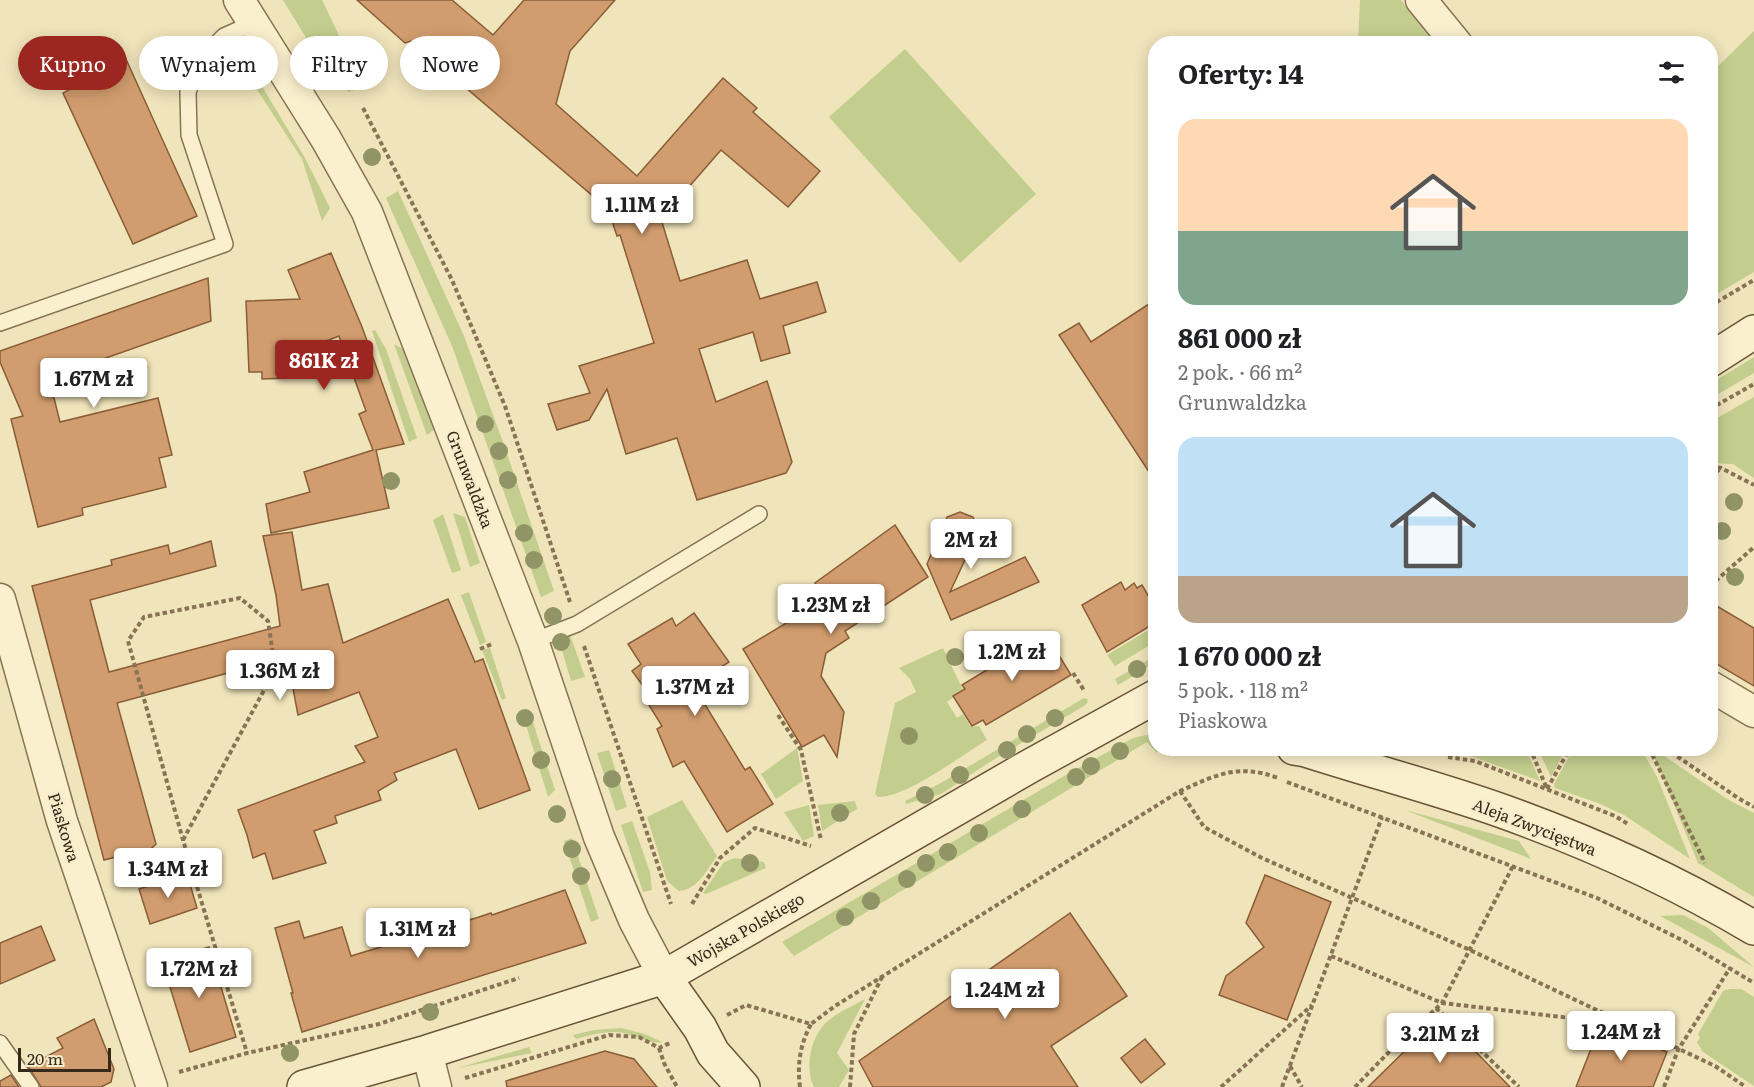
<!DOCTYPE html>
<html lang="pl">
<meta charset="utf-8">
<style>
body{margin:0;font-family:Literata,serif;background:#f6f6f6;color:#202124;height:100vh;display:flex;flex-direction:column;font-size:22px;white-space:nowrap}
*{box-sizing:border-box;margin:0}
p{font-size:20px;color:#757577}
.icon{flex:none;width:33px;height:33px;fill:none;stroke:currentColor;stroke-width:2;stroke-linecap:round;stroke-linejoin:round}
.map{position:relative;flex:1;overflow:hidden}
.side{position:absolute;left:1148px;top:36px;width:570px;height:720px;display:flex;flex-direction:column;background:#fff;border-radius:24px;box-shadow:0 3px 15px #0003}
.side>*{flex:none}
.guide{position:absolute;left:18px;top:36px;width:570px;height:54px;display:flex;gap:12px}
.scale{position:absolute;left:18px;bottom:15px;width:93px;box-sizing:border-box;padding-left:6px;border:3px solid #36291a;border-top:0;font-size:16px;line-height:21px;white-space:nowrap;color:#36291a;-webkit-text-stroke:4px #f7edca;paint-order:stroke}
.price{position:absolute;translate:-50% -51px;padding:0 14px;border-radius:6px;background:#fff;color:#222;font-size:20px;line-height:39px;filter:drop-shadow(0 2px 3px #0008)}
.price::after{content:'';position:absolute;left:50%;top:36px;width:18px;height:14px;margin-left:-9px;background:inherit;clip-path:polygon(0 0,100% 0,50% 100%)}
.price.active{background:#9b2720;color:#fff}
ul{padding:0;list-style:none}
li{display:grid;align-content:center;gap:12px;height:318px;padding:0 30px}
li span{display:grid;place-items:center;height:186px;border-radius:18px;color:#555}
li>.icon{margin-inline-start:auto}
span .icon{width:108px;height:108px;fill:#fffc;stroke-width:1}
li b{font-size:26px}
h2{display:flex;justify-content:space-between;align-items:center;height:72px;padding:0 30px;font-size:26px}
.tag{padding:0 21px;border-radius:27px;background:#fff;box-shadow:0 3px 15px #0003;font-size:21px;line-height:54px}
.tag.active{background:#9b2720;color:#fff}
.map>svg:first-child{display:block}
.green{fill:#c3ce8e}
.building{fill:#d19d6e;stroke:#895d38;stroke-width:1.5}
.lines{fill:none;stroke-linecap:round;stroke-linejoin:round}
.lane-casing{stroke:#887354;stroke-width:18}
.street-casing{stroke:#887354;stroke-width:33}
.secondary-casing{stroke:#6a5437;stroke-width:36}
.path{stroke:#887354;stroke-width:4;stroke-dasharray:4.5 3;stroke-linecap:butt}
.lane{stroke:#fbf0ce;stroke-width:15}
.street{stroke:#fbf0ce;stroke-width:30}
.secondary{stroke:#fbf0ce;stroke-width:33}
.tree{fill:#919565}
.labels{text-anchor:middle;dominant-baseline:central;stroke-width:5;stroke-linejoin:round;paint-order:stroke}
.street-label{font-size:16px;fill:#36291a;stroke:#f7edca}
</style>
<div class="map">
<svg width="1754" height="1087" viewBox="0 0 1754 1087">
<rect width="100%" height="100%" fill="#f0e4bb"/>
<!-- green -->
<g class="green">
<path d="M283,0H322L364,87L348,92L339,70L330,77Z"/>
<path d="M1360,0H1401L1435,43H1358Z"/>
<path d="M1754,31V272L1710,298V74Z"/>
<path d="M905,49L1036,194L960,263L829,117Z"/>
<path d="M242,53L305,158L330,208L322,221L302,159L234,54Z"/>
<path d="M398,191L464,336L503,442L554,591L541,597L452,346L386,198Z"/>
<path d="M375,330L386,349L417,438L409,442L372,331Z"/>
<path d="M394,344L403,349L434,430L427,435Z"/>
<path d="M1754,357V373L1710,399V384Z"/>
<path d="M1754,397V478L1733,464L1710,463V422Z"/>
<path d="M453,513L465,517L480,563L470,567Z"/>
<path d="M443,514L461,570L452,573L433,520Z"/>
<path d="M469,592L486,642L480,645L461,595Z"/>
<path d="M1155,626V642L1115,666L1107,655Z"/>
<path d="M569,632L585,677L571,681L558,637Z"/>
<path d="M490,648L506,698L502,700L482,650Z"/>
<path d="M943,648L963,690L947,702L957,718L963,714L971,727L979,726L987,740C960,756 908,797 878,797L875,794L895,703L916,692L910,679L899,668Z"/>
<path d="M1155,656V663L1118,685L1115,679Z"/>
<path d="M1084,698L1087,699L1088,702L1084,706L993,760L941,794L906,804L905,801L939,784Z"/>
<path d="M529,710L555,790L548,797L522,712Z"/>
<path d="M1155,733V748L1180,749L1172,752H1156L1147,742L794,956L782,942L1071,772L1133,738Z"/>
<path d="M797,748L803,781L776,799L761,774Z"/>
<path d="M1424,749H1526L1540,781L1473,757Z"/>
<path d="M1538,749H1566L1551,777Z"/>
<path d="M1573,749H1641L1657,777L1690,859L1624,815L1598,803L1555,788L1554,784Z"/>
<path d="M1651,749H1654L1727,799L1754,813V897L1698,863Z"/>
<path d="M609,750L627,807L616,811L597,753Z"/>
<path d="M682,800L717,856C707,870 697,890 679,891L667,881L647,817Z"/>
<path d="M855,801L857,809L822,831L818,805Z"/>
<path d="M809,805L814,836L803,841L784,812Z"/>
<path d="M1405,810L1519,841L1531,859Z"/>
<path d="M632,821L650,872L652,890L643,892L621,825Z"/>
<path d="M572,838L599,919L591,922L564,841Z"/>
<path d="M735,858L764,862L766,868L706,894L703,893L724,862Z"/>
<path d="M1683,915L1708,928L1754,967L1660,916Z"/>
<path d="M1730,989H1741L1754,997V1086L1703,1052L1697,1042L1700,1038L1698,1034L1723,991Z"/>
<path d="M865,999L837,1053L849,1070L839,1087H814C804,1067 811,1035 828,1021C838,1012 853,1006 865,999Z"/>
<path d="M621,1028L645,1034L662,1042C650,1045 636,1035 624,1033C608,1030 591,1035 576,1039L573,1035L594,1030Z"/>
<path d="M529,1047L532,1053L458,1068Z"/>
</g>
<!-- building -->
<g class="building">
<path d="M357,0H452L493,35L524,0H615L570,51L556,104L637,176L723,78L757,108L753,112L820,171L788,207L721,150L661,219L680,281L747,260L760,299L817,282L826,312L783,326L790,353L761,361L753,332L699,349L716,402L767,381L792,462L786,473L697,500L677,438L626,454L607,389L589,420L557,430L548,404L590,393L579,366L654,343L620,235L617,236L608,209L411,41L405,43Z"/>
<path d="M121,48L197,216L133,244L63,93L80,84L74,70Z"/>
<path d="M331,253L362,327L404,444L376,450L389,508L271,533L266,504L310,492L304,472L373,450L359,414L366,411L339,336L290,355L291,378L262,379V372H249L246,301L300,299L288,270Z"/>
<path d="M208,278L211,321L49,378L60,422L158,398L172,455L159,458L166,487L82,508L83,515L38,527L11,419L23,416L0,362V351Z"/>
<path d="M1155,300V481L1059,335L1079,323L1091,342Z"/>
<path d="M960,512L973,517L979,530L950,592L1025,557L1039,582L951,620L927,564L947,517Z"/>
<path d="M895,525L928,577L845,631L849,638L826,653L821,676L844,712L837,757L824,735L802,747L743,649L825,600L815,583Z"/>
<path d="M292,532L302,590L328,584L343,643L448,599L475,662L483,659L530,790L479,809L456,749L394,773L397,780L378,791L381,800L335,816L337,823L314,831L326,863L273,879L265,853L253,858L247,835L238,810L365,762L355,746L378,737L359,692L298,715L287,657L117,703L156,844L132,867L128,854L104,860L32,586L112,565L111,560L168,545L170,554L211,541L216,566L90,600L109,672L280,626L276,595L263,536Z"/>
<path d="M1121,582L1125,590L1134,583L1137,588L1142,585L1155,607V623L1107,652L1082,605Z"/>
<path d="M1710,602L1754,628V686L1710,660Z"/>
<path d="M694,613L729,662L693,685L745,770L750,767L773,804L727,832L684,761L673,767L657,729L662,726L644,697L649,694L632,671L641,664L628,644L672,618L676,626Z"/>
<path d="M1046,634L1071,675L986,725L983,720L972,726L953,696L965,689L962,685Z"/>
<path d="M187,874L197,908L150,924L139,889Z"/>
<path d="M1265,875L1331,902L1287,1020L1219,995L1226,976L1264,947L1246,923Z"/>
<path d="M565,890L586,943L302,1032L291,993H293L275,928L299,921L304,938L342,927L351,956L479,917L491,913L492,915Z"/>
<path d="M1070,913L1127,996L1051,1046L1078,1087H873L859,1061Z"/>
<path d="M41,926L55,960L0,984V943Z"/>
<path d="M209,947L236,1037L190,1052L162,961Z"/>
<path d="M94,1019L114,1069L111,1082L101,1087H41L28,1066L63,1048L57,1038Z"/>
<path d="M1445,1020L1510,1087H1368L1421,1035L1425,1040Z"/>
<path d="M1600,1026L1667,1052L1653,1087H1576Z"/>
<path d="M1145,1039L1165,1064L1141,1083L1121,1058Z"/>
<path d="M605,1051L634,1059L657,1087H507L506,1081Z"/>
<path d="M11,1075L19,1087H0V1081Z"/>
</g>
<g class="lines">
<defs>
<g id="lane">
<path d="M0,323L225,244L189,135L188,92L201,59L224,36L253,23"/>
<path d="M533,641L577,624L759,514"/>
<path d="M0,1043L31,1087"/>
</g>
<g id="street">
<path d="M239,0L326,139L367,212L533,641L599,837L634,920L664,977"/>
<path d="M1421,0L1457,44"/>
<path d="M0,599L62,821L152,1087"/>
<path d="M1710,686L1754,712"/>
<path d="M427,1052L436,1087"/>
</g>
<g id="secondary">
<path d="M1710,360L1754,332"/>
<path d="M1294,748L1306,750C1371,771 1437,788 1502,811C1589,842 1675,881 1754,928"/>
<path d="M664,977L700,1028L713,1053L743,1087"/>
<path d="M304,1087L427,1052L664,977L1030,766L1155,697"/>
</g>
</defs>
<!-- lane casing -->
<use href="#lane" class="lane-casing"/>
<!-- street casing -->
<use href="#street" class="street-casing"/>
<!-- secondary casing -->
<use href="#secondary" class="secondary-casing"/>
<!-- path -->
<g class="path">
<path d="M363,108L452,280L505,406L570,602"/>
<path d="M1710,306L1754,280"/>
<path d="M1710,409L1754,384"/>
<path d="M1710,466L1721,468L1754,485"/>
<path d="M1710,477L1720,469"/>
<path d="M1710,586L1754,547"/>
<path d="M584,646L671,904"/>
<path d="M480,649L492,644"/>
<path d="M1073,673L1085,692"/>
<path d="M778,715L801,750L821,840"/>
<path d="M1530,748L1547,789"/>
<path d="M1649,748L1705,863"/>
<path d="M1665,748L1738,798L1754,807"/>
<path d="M1448,757L1475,761L1615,816L1628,824"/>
<path d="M1287,782L1597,898L1684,941L1754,983"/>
<path d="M1547,789L1570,748"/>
<path d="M1180,791L1204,827L1262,858L1470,950L1715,1066L1746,1087"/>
<path d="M183,840L269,681L274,661L268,621L240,598L144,617L128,641L183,840L247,1053"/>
<path d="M692,904L720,858L755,828L811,846"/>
<path d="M1331,956L1442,1003L1579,1019L1606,1016"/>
<path d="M1436,1008L1519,1087"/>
<path d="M727,1015L746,1005L811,1024L835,1006L1180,791C1216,775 1238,763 1278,778"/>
<path d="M659,1048L664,1063L677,1087"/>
<path d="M1290,1066L1302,1087"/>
<path d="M179,1072L247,1053L379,1024L519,978"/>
<path d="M465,1078L609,1035L639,1037L659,1048L672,1042"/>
<path d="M800,1087C797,1064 800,1045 811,1024"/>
<path d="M850,1087L854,1034L882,977"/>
<path d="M1221,1087L1312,1005"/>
<path d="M1282,1087L1382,817"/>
<path d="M1355,1087L1387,1054L1442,1003L1513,866"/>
<path d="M1664,1087L1678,1050L1730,968"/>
</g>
<!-- lane -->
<use href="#lane" class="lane"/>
<!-- street -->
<use href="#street" class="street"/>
<!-- secondary -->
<use href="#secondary" class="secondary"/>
</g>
<!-- trees -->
<g class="tree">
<circle cx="372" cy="157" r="9"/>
<circle cx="485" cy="424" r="9"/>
<circle cx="499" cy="451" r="9"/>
<circle cx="508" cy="480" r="9"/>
<circle cx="391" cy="481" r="9"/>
<circle cx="1734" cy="502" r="9"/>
<circle cx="1722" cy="531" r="9"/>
<circle cx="524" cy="533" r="9"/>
<circle cx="534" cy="560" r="9"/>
<circle cx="1735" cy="577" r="9"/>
<circle cx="553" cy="616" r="9"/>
<circle cx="561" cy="642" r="9"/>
<circle cx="955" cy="657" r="9"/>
<circle cx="1137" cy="669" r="9"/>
<circle cx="525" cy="718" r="9"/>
<circle cx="1055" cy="718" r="9"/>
<circle cx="1027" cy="734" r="9"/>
<circle cx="909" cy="736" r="9"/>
<circle cx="1007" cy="750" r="9"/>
<circle cx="1120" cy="751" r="9"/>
<circle cx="541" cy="760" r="9"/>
<circle cx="1091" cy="766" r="9"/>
<circle cx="960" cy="775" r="9"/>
<circle cx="1076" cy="777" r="9"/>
<circle cx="612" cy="779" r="9"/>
<circle cx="925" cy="795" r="9"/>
<circle cx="1022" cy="809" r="9"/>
<circle cx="840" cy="813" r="9"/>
<circle cx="557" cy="814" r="9"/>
<circle cx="979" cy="833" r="9"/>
<circle cx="572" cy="849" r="9"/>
<circle cx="948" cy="852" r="9"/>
<circle cx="750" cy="863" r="9"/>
<circle cx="926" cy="863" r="9"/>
<circle cx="581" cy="876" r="9"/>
<circle cx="907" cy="879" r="9"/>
<circle cx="871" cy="901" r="9"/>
<circle cx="845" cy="917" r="9"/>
<circle cx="430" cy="1012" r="9"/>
<circle cx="290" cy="1053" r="9"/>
</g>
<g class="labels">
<!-- street labels -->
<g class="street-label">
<text transform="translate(471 479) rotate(69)">Grunwaldzka</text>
<text transform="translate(1535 826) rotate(21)">Aleja Zwycięstwa</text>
<text transform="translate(65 827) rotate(73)">Piaskowa</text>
<text transform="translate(745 929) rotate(-30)">Wojska Polskiego</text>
</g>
</g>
</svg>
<div class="scale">20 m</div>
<b class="price" style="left:642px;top:235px">1.11M zł</b>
<b class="price active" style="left:324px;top:391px">861K zł</b>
<b class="price" style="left:94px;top:409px">1.67M zł</b>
<b class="price" style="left:971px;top:570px">2M zł</b>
<b class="price" style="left:831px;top:635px">1.23M zł</b>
<b class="price" style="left:1012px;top:682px">1.2M zł</b>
<b class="price" style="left:280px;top:701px">1.36M zł</b>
<b class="price" style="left:695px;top:717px">1.37M zł</b>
<b class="price" style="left:168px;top:899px">1.34M zł</b>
<b class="price" style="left:418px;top:959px">1.31M zł</b>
<b class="price" style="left:199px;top:999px">1.72M zł</b>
<b class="price" style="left:1005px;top:1020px">1.24M zł</b>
<b class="price" style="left:1621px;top:1062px">1.24M zł</b>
<b class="price" style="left:1440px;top:1064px">3.21M zł</b>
<div class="guide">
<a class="tag active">Kupno</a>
<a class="tag">Wynajem</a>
<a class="tag">Filtry</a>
<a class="tag">Nowe</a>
</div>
<section class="side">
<h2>Oferty: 14<svg class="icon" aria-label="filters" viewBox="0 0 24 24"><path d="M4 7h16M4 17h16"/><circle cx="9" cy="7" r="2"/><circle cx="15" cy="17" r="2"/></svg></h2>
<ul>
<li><span style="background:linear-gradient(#ffd9b3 60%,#7fa58c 0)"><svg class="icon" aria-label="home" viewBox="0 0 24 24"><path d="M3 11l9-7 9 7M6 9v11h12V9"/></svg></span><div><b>861 000 zł</b><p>2 pok. · 66 m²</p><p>Grunwaldzka</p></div></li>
<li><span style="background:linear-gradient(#bfe0f5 75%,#b9a48a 0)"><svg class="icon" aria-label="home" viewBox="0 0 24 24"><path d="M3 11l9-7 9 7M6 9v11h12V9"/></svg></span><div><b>1 670 000 zł</b><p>5 pok. · 118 m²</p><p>Piaskowa</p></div></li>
</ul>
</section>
</div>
